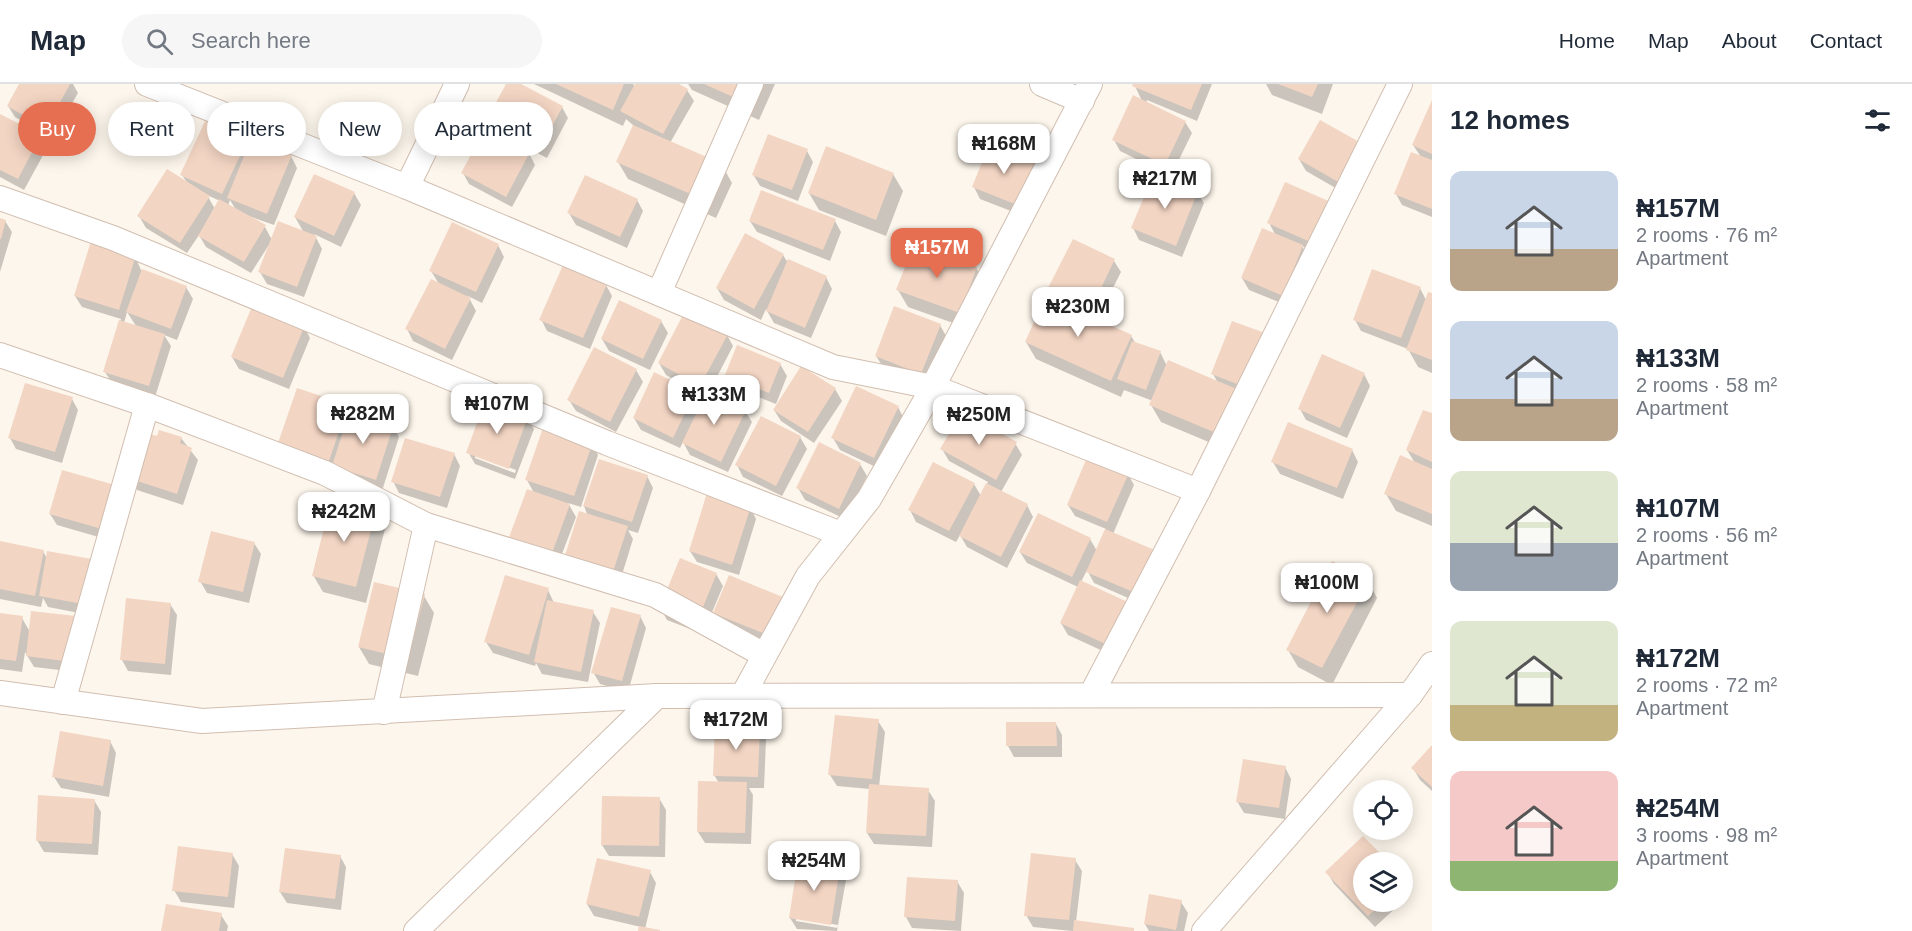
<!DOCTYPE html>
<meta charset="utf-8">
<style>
body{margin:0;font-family:Helvetica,sans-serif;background:#f6f6f7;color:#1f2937;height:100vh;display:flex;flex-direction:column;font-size:22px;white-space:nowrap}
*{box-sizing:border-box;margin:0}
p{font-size:20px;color:#747a83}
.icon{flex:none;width:33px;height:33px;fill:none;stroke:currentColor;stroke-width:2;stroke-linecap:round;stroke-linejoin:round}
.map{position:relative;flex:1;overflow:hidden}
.details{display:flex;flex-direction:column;background:#fff;width:480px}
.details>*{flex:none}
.guide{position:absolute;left:18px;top:18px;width:570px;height:54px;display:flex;gap:12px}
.fabs{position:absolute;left:1353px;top:696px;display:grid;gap:12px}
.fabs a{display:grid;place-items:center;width:60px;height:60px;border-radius:50%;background:#fff;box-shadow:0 3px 15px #0003;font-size:30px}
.price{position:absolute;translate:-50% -51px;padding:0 14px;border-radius:12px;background:#fff;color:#222;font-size:20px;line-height:39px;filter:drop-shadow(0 2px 3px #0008)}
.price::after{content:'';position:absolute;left:50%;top:36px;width:18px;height:14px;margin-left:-9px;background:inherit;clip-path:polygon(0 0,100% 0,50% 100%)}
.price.current{background:#e76f51;color:#fff}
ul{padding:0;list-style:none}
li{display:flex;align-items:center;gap:18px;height:150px;padding:0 18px}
li span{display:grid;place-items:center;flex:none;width:168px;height:120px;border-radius:12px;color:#555}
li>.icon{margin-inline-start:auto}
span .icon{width:72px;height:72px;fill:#fffc;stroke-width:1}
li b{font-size:26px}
h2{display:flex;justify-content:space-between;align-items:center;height:72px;padding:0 18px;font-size:26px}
.tag{padding:0 21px;border-radius:27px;background:#fff;box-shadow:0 3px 15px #0003;font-size:21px;line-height:54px}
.tag.current{background:#e76f51;color:#fff}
header{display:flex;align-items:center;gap:36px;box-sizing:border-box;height:84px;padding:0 30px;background:#fff;border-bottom:2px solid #e0e1e3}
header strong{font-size:28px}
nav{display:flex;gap:33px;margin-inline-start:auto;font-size:21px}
.search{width:420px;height:54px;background:#f6f6f7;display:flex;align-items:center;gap:15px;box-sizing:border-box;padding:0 21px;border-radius:33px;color:#747a83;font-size:22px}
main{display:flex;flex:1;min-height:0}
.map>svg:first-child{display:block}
.shadow{fill:#0003;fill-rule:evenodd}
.building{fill:#f3d5c3}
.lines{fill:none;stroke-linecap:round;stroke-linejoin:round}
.minor-casing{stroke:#d1beb0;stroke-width:26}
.minor{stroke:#fff;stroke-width:24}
</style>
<header>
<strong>Map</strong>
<div class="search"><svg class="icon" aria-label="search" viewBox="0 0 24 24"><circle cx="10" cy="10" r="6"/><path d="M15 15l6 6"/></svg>Search here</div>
<nav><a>Home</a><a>Map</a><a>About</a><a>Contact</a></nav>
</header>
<main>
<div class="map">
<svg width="1432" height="847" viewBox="0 0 1432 847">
<rect width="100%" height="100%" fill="#fdf6ec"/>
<!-- shadow -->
<g class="shadow">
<path d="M21,0H73L78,9L52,54L15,33L8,22Z"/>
<path d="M508,0H518L562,23L568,34L547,74L495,47L489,35Z"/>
<path d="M534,0H633L635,3L637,0H676L687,6L694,17L670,59L722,81L732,99L716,134L628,95L618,78L634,42L626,35L623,42Z"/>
<path d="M688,0H775L759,36L692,6Z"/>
<path d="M1134,0H1212L1197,37L1147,16L1146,19L1185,38L1192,49L1171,92L1120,67L1114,56L1142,17Z"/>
<path d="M1266,0H1333L1322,30L1272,11Z"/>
<path d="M1432,20V133L1402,121L1396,110L1421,73L1413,61Z"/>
<path d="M0,32L40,53L47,64L24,106L0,93Z"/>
<path d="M1321,38L1353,114L1306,87L1299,75Z"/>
<path d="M246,58L249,64L291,72L297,84L274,141L243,130L265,143L272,156L304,149L295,133L354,109L361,121L341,163L314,150L322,165L304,213L267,200L260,188L272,156L251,189L206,163L199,151L187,169L146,144L139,132L188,100L182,91ZM207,111L220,117L215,125ZM230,116L236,126L228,122Z"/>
<path d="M990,63L1026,133L980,115L974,103Z"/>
<path d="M807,67L813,78L798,117L760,102L753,90Z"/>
<path d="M529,69L535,81L512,123L469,100L463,89Z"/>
<path d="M893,90L903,107L886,152L819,126L809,109Z"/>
<path d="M1286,100L1321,171L1302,162L1309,174L1289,222L1249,206L1242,194L1276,152L1269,139Z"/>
<path d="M1197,108L1204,119L1182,173L1139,156L1133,144Z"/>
<path d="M637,116L643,127L627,164L576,141L569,129Z"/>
<path d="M0,135L5,137L12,148L0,188Z"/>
<path d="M750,137H835L841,148L830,177L757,148Z"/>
<path d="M1073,157L1114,177L1121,188L1097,236L1131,252L1136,260L1160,268L1167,282L1218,299L1213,290L1264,251L1230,367L1161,338L1151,321L1153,317L1124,306L1121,313L1036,275L1026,258L1056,218L1049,206Z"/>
<path d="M498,161L504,173L482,219L468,212L476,227L452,276L413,257L407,245L439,200L431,187Z"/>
<path d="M783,171L788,179L826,193L832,205L811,254L774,239L766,225L761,236L724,216L717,204Z"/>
<path d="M135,172L141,186L186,203L193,215L177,256L164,251L171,262L155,313L112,299L105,288L121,235L82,223L75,212ZM127,228L136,242L124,239Z"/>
<path d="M976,184L986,201L970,245L908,223L898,206Z"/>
<path d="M606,201L612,212L590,265L547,247L541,235Z"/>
<path d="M1420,204L1426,216L1429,210L1432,211V289L1418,283L1408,265L1361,247L1355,236Z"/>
<path d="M661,237L668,249L650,286L609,267L602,255Z"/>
<path d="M940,241L946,252L928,301L883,283L876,272Z"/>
<path d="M304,242L310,254L289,305L239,285L232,273Z"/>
<path d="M727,251L733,262L708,310L745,327L752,338L728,388L690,371L683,358L680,364L641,346L634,334L694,309L701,322L706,312L666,291L659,279Z"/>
<path d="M780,280L787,292L776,320L733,303L726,291Z"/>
<path d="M802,284L835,305L842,317L814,359L781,337L774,326Z"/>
<path d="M636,286L643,298L616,348L576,327L569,316Z"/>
<path d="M1364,290L1370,302L1347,354L1306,336L1300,325Z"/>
<path d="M72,315L78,326L62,379L16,365L10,354Z"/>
<path d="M347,322L350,328L393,341L399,353L382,407L286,371Z"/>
<path d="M898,323L904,335L880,385L840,366L833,354Z"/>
<path d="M1424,328L1432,331V442L1396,427L1386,410L1415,379L1407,366Z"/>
<path d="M527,334L534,345L515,395L475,380L468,368ZM475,370L516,386L515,389L475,374Z"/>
<path d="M800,353L807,365L782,412L743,393L737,381Z"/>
<path d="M158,354H181L198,376L183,421L137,406L130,394Z"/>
<path d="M592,359L598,371L581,423L568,419L576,433L557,483L534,409L527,396Z"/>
<path d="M1015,359L1022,371L1001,408L1027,421L1033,433L1007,484L967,463L960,451L956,458L916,438L910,426L974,400L981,412L988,398L949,377L942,365Z"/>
<path d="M1352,366L1358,378L1343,415L1280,390L1273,378Z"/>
<path d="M454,370L460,382L447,424L399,409L393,397Z"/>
<path d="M860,380L867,392L845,435L805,416L798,404Z"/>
<path d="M63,388L116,458L57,441L50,430Z"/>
<path d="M1128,390L1134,401L1113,450L1144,521L1094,499L1087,486L1081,498L1118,574L1068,551L1061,539L1078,503L1027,479L1020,468L1090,455L1097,467L1106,445L1075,432L1068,421Z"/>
<path d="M647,392L653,404L638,449L628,446L633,455L617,507L584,422Z"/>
<path d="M750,423L756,435L739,491L697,478L690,467Z"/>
<path d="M375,428L385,445L366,519L323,508L313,491Z"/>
<path d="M0,459L43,467L47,475L108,490L100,533L48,523L43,514L41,523L0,515Z"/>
<path d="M254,459L261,470L249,519L207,509L200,497Z"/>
<path d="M716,490L723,502L703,550L667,536L661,525Z"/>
<path d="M1368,497L1377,514L1332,601L1298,583L1288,566Z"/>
<path d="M548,506L554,519L593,528L600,539L588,598L542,590L536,579L535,582L493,569L486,558Z"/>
<path d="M424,512L434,529L418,592L369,580L359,563Z"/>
<path d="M784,515L776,562L722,540L715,529Z"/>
<path d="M170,520L177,531L171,591L128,587L122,576Z"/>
<path d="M0,530L22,534L30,548L91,546L85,589L34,583L25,568L22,588L0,585Z"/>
<path d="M640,532L646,544L628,608L600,600L593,588Z"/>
<path d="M878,637L885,648L879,703L928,706L935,717L932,763L874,760L867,749L870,705L837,702L830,691Z"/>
<path d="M1056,640L1062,651V673H1014L1008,662Z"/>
<path d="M759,644L766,656L764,704H749L753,711L751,760L705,759L698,748L719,699L714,691Z"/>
<path d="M110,657L116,669L109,713L61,704L54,693Z"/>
<path d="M1432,664V707L1420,696L1413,684Z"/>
<path d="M1285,683L1291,695L1285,735L1244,729L1237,717Z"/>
<path d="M659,714L666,726L665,773L609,772L602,761Z"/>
<path d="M94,716L101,728L98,771L44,768L37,756Z"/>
<path d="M1363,754L1387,778H1364V818H1402L1375,843L1334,800L1327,788Z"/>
<path d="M232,770L239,782L234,824L181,818L174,806Z"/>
<path d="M340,772L346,783L341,826L287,819L280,808Z"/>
<path d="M1075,776L1082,787L1076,838L1134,847H1072L1033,843L1026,831Z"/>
<path d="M839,785L846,796L837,847L797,845L790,834ZM796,834L838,841V844L796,837Z"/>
<path d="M650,788L656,799L645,845L658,847H640L641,843L594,832L587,820Z"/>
<path d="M1402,795L1411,809L1402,817Z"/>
<path d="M957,797L964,809L961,847L912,844L906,833Z"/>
<path d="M1181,818L1188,829L1184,847H1149L1145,840Z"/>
<path d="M221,831L228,842L227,847H163Z"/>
</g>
<!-- building -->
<g class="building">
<path d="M19,0H70L46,44L7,22Z"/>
<path d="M506,0H521L563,22L541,63L487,35Z"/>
<path d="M556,0H624L613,26Z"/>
<path d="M635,0H679L688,5L663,50L620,27Z"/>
<path d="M704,0H758L749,20Z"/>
<path d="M1133,0H1202L1191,26L1132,2Z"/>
<path d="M1278,0H1318L1312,13Z"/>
<path d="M1133,11L1186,37L1165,81L1112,56Z"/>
<path d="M1432,16V70L1412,61Z"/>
<path d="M0,30L41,51L18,95L0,86Z"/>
<path d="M1320,36L1370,64L1347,103L1298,75Z"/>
<path d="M205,37L247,57L222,110L180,91Z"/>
<path d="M633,41L723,80L707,117L616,78Z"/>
<path d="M485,45L530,68L506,113L461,89Z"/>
<path d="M768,50L808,65L792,106L752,91Z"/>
<path d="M251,55L292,71L267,130L227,114Z"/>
<path d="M989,61L1037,80L1020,122L972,103Z"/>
<path d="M826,62L894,89L876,136L808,109Z"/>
<path d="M1411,68L1432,76V125L1394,110Z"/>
<path d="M167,85L210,112L180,159L137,132Z"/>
<path d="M1154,89L1198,107L1176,162L1131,144Z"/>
<path d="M314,90L355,108L334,152L294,133Z"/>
<path d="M585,91L638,115L620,153L567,129Z"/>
<path d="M1285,98L1333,119L1315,160L1267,139Z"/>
<path d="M761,106L836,135L823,166L749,137Z"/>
<path d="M219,115L266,141L244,178L198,152Z"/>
<path d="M0,134L6,136L1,155H0Z"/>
<path d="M278,137L317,152L297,203L258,188Z"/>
<path d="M452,138L499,160L476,208L429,187Z"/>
<path d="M1262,144L1303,161L1283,212L1241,194Z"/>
<path d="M745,149L784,170L754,225L716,204Z"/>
<path d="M1073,155L1115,175L1090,227L1047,206Z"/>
<path d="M91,157L136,171L119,226L74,212Z"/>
<path d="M914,160L977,183L960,229L896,206Z"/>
<path d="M788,175L827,192L805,244L766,227Z"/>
<path d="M563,181L607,200L583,254L539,236Z"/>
<path d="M142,185L187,202L171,245L126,228Z"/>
<path d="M1372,185L1421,203L1401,254L1353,236Z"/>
<path d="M431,195L471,214L445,265L405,245Z"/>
<path d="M1428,208L1432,209V276L1406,266Z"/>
<path d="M1046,212L1132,251L1111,297L1025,258Z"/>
<path d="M619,216L662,236L643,275L601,255Z"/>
<path d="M253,220L305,241L283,294L231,273Z"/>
<path d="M894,222L941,240L921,290L875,272Z"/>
<path d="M685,227L728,250L700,302L658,279Z"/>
<path d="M119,236L165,250L149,302L103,288Z"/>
<path d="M1232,237L1265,249L1245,303L1211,290Z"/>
<path d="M1132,257L1161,267L1146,306L1117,295Z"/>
<path d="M737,261L781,279L769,309L725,291Z"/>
<path d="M594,263L637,285L610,338L567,316Z"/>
<path d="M1322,270L1365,289L1340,344L1298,325Z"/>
<path d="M1168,276L1239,306L1221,351L1149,321Z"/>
<path d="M801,282L836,304L808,348L773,326Z"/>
<path d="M654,288L695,308L673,354L633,334Z"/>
<path d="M25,299L73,313L55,368L8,354Z"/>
<path d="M856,302L899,322L874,374L831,354Z"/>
<path d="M297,304L348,321L329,377L278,359Z"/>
<path d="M707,307L746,326L721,378L682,359Z"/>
<path d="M485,317L528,332L509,385L466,369Z"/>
<path d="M350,326L394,340L376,396L332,382Z"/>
<path d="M1423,326L1432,329V378L1406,366Z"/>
<path d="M962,328L1017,358L996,396L940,365Z"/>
<path d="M761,332L801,352L776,402L735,381Z"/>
<path d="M1288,338L1353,365L1337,404L1271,378Z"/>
<path d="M544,341L593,358L574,412L525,396Z"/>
<path d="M159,346L182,353L180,359L192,364L177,410L128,394L143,348L157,352Z"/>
<path d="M405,354L455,369L440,413L391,398Z"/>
<path d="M819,358L861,379L839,425L796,404Z"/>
<path d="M1088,371L1129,389L1107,438L1067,421Z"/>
<path d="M1400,371L1432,385V430L1384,410Z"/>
<path d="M599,375L648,391L632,438L583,422Z"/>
<path d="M933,378L975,399L949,447L908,426Z"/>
<path d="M62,386L122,403L109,447L49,430Z"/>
<path d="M986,399L1028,420L1001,473L959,452Z"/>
<path d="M527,405L570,420L551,472L508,456Z"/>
<path d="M707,409L751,422L732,481L689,467Z"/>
<path d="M331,416L376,427L356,503L312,492Z"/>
<path d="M579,427L628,442L610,497L562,481Z"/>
<path d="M1038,429L1091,454L1072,493L1019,468Z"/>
<path d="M1105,445L1157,467L1138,510L1086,488Z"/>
<path d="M211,447L255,458L243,508L198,498Z"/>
<path d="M0,457L44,466L35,512L0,505Z"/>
<path d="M47,467L103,477L94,522L39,512Z"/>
<path d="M680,474L717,489L696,540L659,525Z"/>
<path d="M1332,477L1369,496L1322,584L1286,566Z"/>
<path d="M505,491L549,504L529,571L484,558Z"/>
<path d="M729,491L785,514L770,552L713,529Z"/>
<path d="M1080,496L1132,520L1112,563L1060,539Z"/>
<path d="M374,498L425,510L408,575L358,563Z"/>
<path d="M126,514L171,519L165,580L120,576Z"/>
<path d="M547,516L594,526L581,588L534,578Z"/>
<path d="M611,523L641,531L622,597L591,589Z"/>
<path d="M31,527L85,533L79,579L26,572Z"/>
<path d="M0,529L23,532L16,577L0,575Z"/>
<path d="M835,631L879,635L872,695L828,691Z"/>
<path d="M1006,638H1056L1057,662H1006Z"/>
<path d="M715,641L760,643L758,693L713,692Z"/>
<path d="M60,647L111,656L103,702L52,693Z"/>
<path d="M1432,661V703L1411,684Z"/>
<path d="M1243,675L1286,682L1279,724L1236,718Z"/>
<path d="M698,697L747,698L745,749L697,748Z"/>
<path d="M869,700L929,704L926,752L866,749Z"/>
<path d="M38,711L95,715L92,760L36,757Z"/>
<path d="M602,712L660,713L659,762L601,761Z"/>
<path d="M1363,752L1389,778H1364V818H1384L1368,832L1325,788Z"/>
<path d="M178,762L233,769L228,813L172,807Z"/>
<path d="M285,764L341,771L335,815L279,808Z"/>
<path d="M1031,769L1076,774L1069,836L1024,832Z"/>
<path d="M597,774L651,786L639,833L586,820Z"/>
<path d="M798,776L840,783L831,841L789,834Z"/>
<path d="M907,793L958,796L955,837L904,833Z"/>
<path d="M1149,810L1182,816L1176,846L1144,840Z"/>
<path d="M166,820L222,829L219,847H161Z"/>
<path d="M1074,836L1134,844V847H1073Z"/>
<path d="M639,842L660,846V847H638Z"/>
</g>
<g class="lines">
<defs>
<g id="minor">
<path d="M147,0L407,103L833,283L933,303L1198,407"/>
<path d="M1042,0L1082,17"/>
<path d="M407,103L457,0"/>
<path d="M0,114L113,154L607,359L841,450"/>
<path d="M659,209L751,0"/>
<path d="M0,271L147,321L325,389L426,441L655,511L764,571"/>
<path d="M0,609L202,637L657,612L1410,611"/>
<path d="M743,611L808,492L869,415L927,314L1090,0"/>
<path d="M1091,611L1198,407L1400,0"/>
<path d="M63,618L147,321"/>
<path d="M384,628L426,441"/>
<path d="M416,847L657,612"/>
<path d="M1204,847L1410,611L1432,580"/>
</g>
</defs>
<!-- minor casing -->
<use href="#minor" class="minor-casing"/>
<!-- minor -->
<use href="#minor" class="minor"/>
</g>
</svg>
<div class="fabs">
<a><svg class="icon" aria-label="locate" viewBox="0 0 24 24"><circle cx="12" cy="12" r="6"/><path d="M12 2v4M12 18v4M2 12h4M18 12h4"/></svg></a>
<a><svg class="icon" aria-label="layers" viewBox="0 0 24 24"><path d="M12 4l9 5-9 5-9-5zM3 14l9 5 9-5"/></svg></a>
</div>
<b class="price" style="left:1004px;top:91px">₦168M</b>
<b class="price" style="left:1165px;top:126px">₦217M</b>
<b class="price current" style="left:937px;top:195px">₦157M</b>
<b class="price" style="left:1078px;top:254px">₦230M</b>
<b class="price" style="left:714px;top:342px">₦133M</b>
<b class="price" style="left:497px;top:351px">₦107M</b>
<b class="price" style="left:363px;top:361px">₦282M</b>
<b class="price" style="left:979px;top:362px">₦250M</b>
<b class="price" style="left:344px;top:459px">₦242M</b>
<b class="price" style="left:1327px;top:530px">₦100M</b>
<b class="price" style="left:736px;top:667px">₦172M</b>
<b class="price" style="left:814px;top:808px">₦254M</b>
<div class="guide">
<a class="tag current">Buy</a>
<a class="tag">Rent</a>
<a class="tag">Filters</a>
<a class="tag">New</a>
<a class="tag">Apartment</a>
</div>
</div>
<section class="details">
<h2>12 homes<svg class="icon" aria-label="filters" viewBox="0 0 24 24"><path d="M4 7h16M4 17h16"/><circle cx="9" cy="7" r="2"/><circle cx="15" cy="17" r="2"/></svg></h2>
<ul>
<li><span style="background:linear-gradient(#c9d6e8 65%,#b9a48a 0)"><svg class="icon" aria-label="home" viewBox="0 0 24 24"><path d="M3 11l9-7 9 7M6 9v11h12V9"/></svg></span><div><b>₦157M</b><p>2 rooms · 76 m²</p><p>Apartment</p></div></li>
<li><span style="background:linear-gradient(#c9d6e8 65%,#b9a48a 0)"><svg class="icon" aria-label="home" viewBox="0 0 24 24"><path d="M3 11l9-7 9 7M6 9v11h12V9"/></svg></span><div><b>₦133M</b><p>2 rooms · 58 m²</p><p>Apartment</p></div></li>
<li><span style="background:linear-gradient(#dfe7d0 60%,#9aa5b1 0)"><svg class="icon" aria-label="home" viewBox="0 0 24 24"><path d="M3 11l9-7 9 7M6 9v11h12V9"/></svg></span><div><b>₦107M</b><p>2 rooms · 56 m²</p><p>Apartment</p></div></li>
<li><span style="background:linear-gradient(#dfe7d0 70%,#c2b280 0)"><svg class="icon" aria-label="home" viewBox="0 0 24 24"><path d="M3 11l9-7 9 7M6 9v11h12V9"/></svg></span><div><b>₦172M</b><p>2 rooms · 72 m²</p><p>Apartment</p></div></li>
<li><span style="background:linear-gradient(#f6c9c9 75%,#8fb573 0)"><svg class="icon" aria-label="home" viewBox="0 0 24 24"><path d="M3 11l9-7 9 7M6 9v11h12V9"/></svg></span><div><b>₦254M</b><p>3 rooms · 98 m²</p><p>Apartment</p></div></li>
</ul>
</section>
</main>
